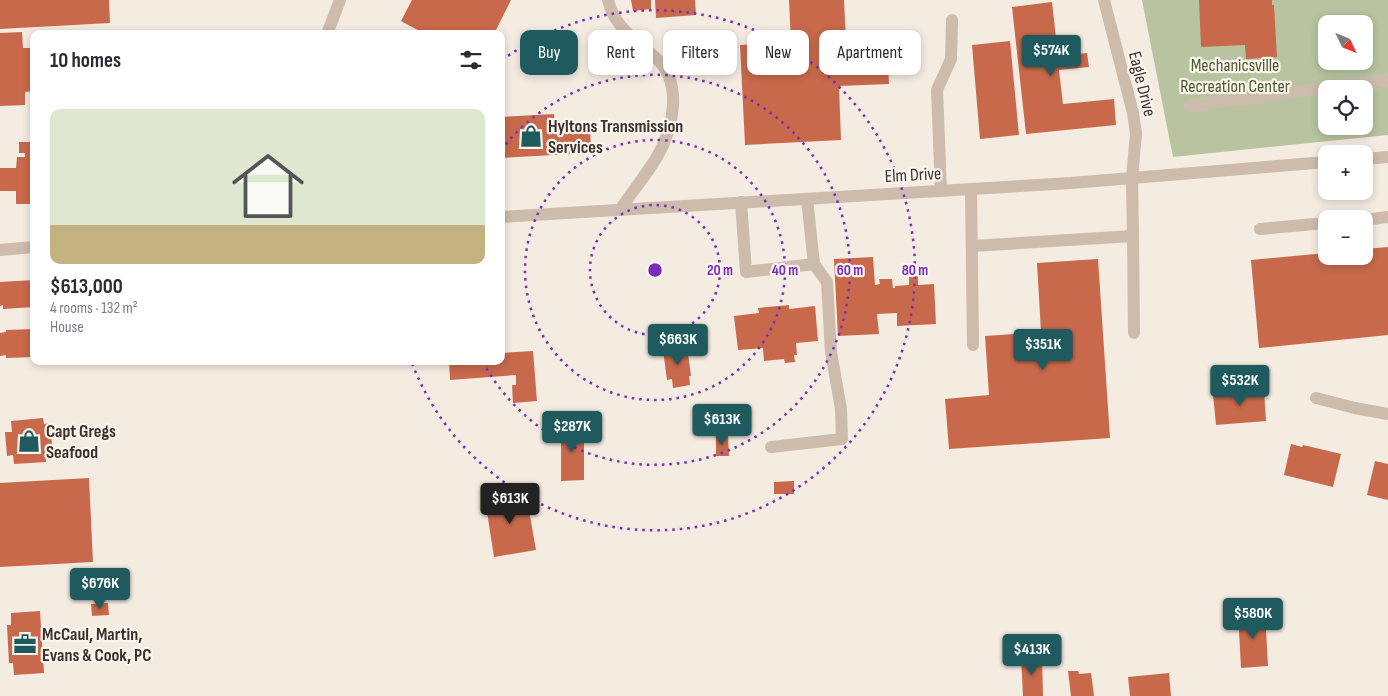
<!DOCTYPE html>
<meta charset="utf-8">
<style>
body{margin:0;font-family:"Sofia Sans Condensed",sans-serif;background:#f7f7f7;color:#2b2b33;height:100vh;display:flex;flex-direction:column;font-size:19px;white-space:nowrap}
*{box-sizing:border-box;margin:0}
p{font-size:16px;color:#7c7c81}
.icon{flex:none;width:28px;height:28px;fill:none;stroke:currentColor;stroke-width:2;stroke-linecap:round;stroke-linejoin:round}
.map{position:relative;flex:1;overflow:hidden}
.drawer{position:absolute;left:30px;top:30px;width:475px;height:335px;display:flex;flex-direction:column;background:#fff;border-radius:10px;box-shadow:0 2px 8px #0003}
.drawer>*{flex:none}
.top-card{position:absolute;left:520px;top:30px;width:475px;height:45px;display:flex;gap:10px}
.needle{width:32px;rotate:133deg}
.tools{position:absolute;left:1318px;top:15px;display:grid;gap:10px}
.tools a{display:grid;place-items:center;width:55px;height:55px;border-radius:10px;background:#fff;box-shadow:0 2px 8px #0003;font-size:25px}
.price{position:absolute;translate:-50% -42px;padding:0 11px;border-radius:5px;background:#1f5a5e;color:#fff;font-size:16px;line-height:32px;filter:drop-shadow(0 1px 2px #0008)}
.price::after{content:'';position:absolute;left:50%;top:30px;width:15px;height:11px;margin-left:-8px;background:inherit;clip-path:polygon(0 0,100% 0,50% 100%)}
.price.selected{background:#222;color:#fff}
ul{padding:0;list-style:none}
li{display:grid;align-content:center;gap:10px;height:265px;padding:0 20px}
li span{display:grid;place-items:center;height:155px;border-radius:10px;color:#555}
li>.icon{margin-inline-start:auto}
span .icon{width:90px;height:90px;fill:#fffc;stroke-width:1}
li b{font-size:21px}
h2{display:flex;justify-content:space-between;align-items:center;height:60px;padding:0 20px;font-size:21px}
.tag{padding:0 18px;border-radius:10px;background:#fff;box-shadow:0 2px 8px #0003;font-size:18px;line-height:45px}
.tag.selected{background:#1f5a5e;color:#fff}
.map>svg:first-child{display:block}
.green{fill:#b8c4a0;fill-rule:evenodd}
.building{fill:#c8694b}
.lines{fill:none;stroke-linecap:round;stroke-linejoin:round}
.minor{stroke:#cdbbac;stroke-width:12}
.ring{fill:none;stroke:#7b2cbf;stroke-width:2.5;stroke-dasharray:2.5 5}
.labels{text-anchor:middle;dominant-baseline:central;stroke-width:4.5;stroke-linejoin:round;paint-order:stroke}
.park-label{font-size:18px;fill:#4a5a2e;stroke:#fbf5ee}
.street-label{font-size:18px;fill:#3b302b;stroke:#fbf5ee}
.poi-label{font-size:18px;font-weight:bold;fill:#3b302b;stroke:#fbf5ee;text-anchor:start}
.centre{fill:#7b2cbf;stroke:#fbf5ee;stroke-width:2.5}
.ring-label{font-size:15px;text-anchor:middle;font-weight:bold;fill:#7b2cbf;stroke:#fbf5ee;stroke-width:4.5;stroke-linejoin:round;paint-order:stroke}
</style>
<div class="map">
<svg width="1388" height="696" viewBox="0 0 1388 696">
<rect width="100%" height="100%" fill="#f4ebe1"/>
<!-- green -->
<path class="green" d="M1142,0H1388V135L1173,157ZM1326,24H1364V61H1326ZM1326,89H1364V126H1326Z"/>
<!-- building -->
<g class="building">
<path d="M0,0H109L110,23L0,29Z"/>
<path d="M412,0H511L494,34H425L401,21Z"/>
<path d="M631,0H651V9L633,11Z"/>
<path d="M655,0H695L696,15L656,18Z"/>
<path d="M789,0H844L846,40L887,38L889,84L839,86L841,140L745,145L740,45L791,42Z"/>
<path d="M1199,0H1272V5H1274L1277,57L1246,59L1245,45L1201,47Z"/>
<path d="M1052,2L1058,56L1087,53L1089,67L1059,70L1063,104L1114,99L1116,125L1026,134L1012,7Z"/>
<path d="M22,32L23,48H31L33,91L25,92V105L0,106V33Z"/>
<path d="M1010,41L1019,135L980,139L972,45Z"/>
<path d="M554,114L555,127L590,125L591,153L501,158V117Z"/>
<path d="M19,142H34V204H16V191H0V168H16L17,157H25V153H19Z"/>
<path d="M1388,247V335L1259,348L1251,260L1326,253V256H1364V249Z"/>
<path d="M873,257L875,285L880,284L879,279H892L893,288H895V286L909,285V277L918,276V285L934,284L936,324L897,326V313L877,314L879,334L838,336L834,259Z"/>
<path d="M1098,259L1110,438L949,449L945,399L989,395L985,336L1041,332L1037,263Z"/>
<path d="M34,280V307L3,309V305L0,306V282Z"/>
<path d="M789,305V309L815,306L818,341L796,343L797,355H794L795,362L785,363L784,359L764,361L763,348L738,350L734,316L759,313L758,308Z"/>
<path d="M34,329V357L6,358V355L0,356V333L6,332V330Z"/>
<path d="M687,346L691,376H689L690,385L673,388L672,379L667,380L663,350Z"/>
<path d="M533,351L537,401L513,403L512,385H516V375L450,380L449,361H501V353Z"/>
<path d="M92,361H141V363L92,365Z"/>
<path d="M1264,390L1266,421L1216,425L1213,394Z"/>
<path d="M43,418L44,424L51,423L52,449L45,450L46,462L14,464L13,455L7,456L5,432H12L11,421Z"/>
<path d="M561,425H584V480L561,481Z"/>
<path d="M716,435H728L729,456H716Z"/>
<path d="M1291,444L1302,447L1303,445L1341,454L1333,487L1284,475Z"/>
<path d="M1375,461L1388,464V500L1367,495Z"/>
<path d="M89,478L93,562L0,567V483Z"/>
<path d="M794,481V494H774V482Z"/>
<path d="M526,493L536,550L494,557L485,499Z"/>
<path d="M91,585H111V599H92Z"/>
<path d="M108,603L109,615L92,616L91,604Z"/>
<path d="M40,611L44,673L14,675L13,663H9L7,625H11V613Z"/>
<path d="M1265,612L1268,666L1241,668L1238,613Z"/>
<path d="M1042,656L1043,696H1023L1021,657Z"/>
<path d="M1068,671H1078L1079,674L1091,673L1094,696H1071Z"/>
<path d="M1169,673L1171,696H1130L1128,677Z"/>
</g>
<g class="lines">
<!-- minor -->
<g class="minor">
<path d="M608,0C615,29 636,39 656,58C683,83 674,127 657,157C646,175 632,192 620,210"/>
<path d="M1104,0L1133,113L1136,133L1132,178L1133,236"/>
<path d="M327,34L340,0"/>
<path d="M1189,106L1388,80"/>
<path d="M1364,159L1388,157"/>
<path d="M971,189L973,345"/>
<path d="M941,191L937,90L951,59L952,20"/>
<path d="M741,202L746,272L814,264L807,199"/>
<path d="M501,217L1071,183L1326,162"/>
<path d="M1364,220L1388,217"/>
<path d="M1260,229L1326,223"/>
<path d="M972,246L1133,236L1134,333"/>
<path d="M0,250L34,247"/>
<path d="M1316,398L1355,408L1388,414"/>
<path d="M771,447L842,439L841,409L831,352L827,282L814,264"/>
</g>
</g>
<!-- distance rings -->
<g class="ring">
<circle cx="655" cy="270" r="65"/>
<circle cx="655" cy="270" r="130"/>
<path d="M501 150A195 195 0 1 1 483 362"/>
<path d="M502 60A260 260 0 1 1 412 363"/>
</g>
<!-- icons -->
<defs>
<symbol id="shop-bare" viewBox="-9 -9 18 18"><path d="M-5-2.5h2.3a2.7 3.5 0 0 1 5.4 0H5L5.5 6h-11ZM-1.5-2.5h3a1.5 2.3 0 0 0-3 0Z" fill="#1f5a5e" stroke="#fbf5ee" stroke-width="2.5" paint-order="stroke"/></symbol>
<symbol id="office-bare" viewBox="-9 -9 18 18"><path d="M-6-3h4V-5.5h4V-3h4V5H-6ZM-1-4.5V-3h2v-1.5ZM-6 0V1H6V0Z" fill="#1f5a5e" stroke="#fbf5ee" stroke-width="2.5" paint-order="stroke"/></symbol>
</defs>
<g fill-rule="evenodd">
<use href="#shop-bare" x="515" y="120" width="32" height="32"/>
<use href="#shop-bare" x="13" y="425" width="32" height="32"/>
<use href="#office-bare" x="9" y="628" width="32" height="32"/>
</g>
<g class="labels">
<!-- park labels -->
<g class="park-label">
<text x="1235" y="65">Mechanicsville<tspan x="1235" dy="21">Recreation Center</tspan></text>
</g>
<!-- street labels -->
<g class="street-label">
<text transform="translate(1142 84) rotate(76)">Eagle Drive</text>
<text transform="translate(913 175) rotate(-3)">Elm Drive</text>
</g>
<!-- poi labels -->
<g class="poi-label">
<text x="548" y="126">Hyltons Transmission<tspan x="548" dy="21">Services</tspan></text>
<text x="46" y="431">Capt Gregs<tspan x="46" dy="21">Seafood</tspan></text>
<text x="42" y="634">McCaul, Martin,<tspan x="42" dy="21">Evans &amp; Cook, PC</tspan></text>
</g>
</g>
<circle cx="655" cy="270" r="8" class="centre"/>
<g class="ring-label">
<text x="720" y="275">20 m</text>
<text x="785" y="275">40 m</text>
<text x="850" y="275">60 m</text>
<text x="915" y="275">80 m</text>
</g>
</svg>
<div class="tools">
<a><svg class="needle" viewBox="-14 -14 28 28"><path d="M0-13l5 13h-10z" fill="#e53935"/><path d="M0 13l5-13h-10z" fill="#7c7c81"/></svg></a>
<a><svg class="icon" aria-label="locate" viewBox="0 0 24 24"><circle cx="12" cy="12" r="6"/><path d="M12 2v4M12 18v4M2 12h4M18 12h4"/></svg></a>
<a>+</a>
<a>−</a>
</div>
<b class="price" style="left:1051px;top:77px">$574K</b>
<b class="price" style="left:678px;top:366px">$663K</b>
<b class="price" style="left:1043px;top:371px">$351K</b>
<b class="price" style="left:1240px;top:407px">$532K</b>
<b class="price" style="left:722px;top:446px">$613K</b>
<b class="price" style="left:572px;top:453px">$287K</b>
<b class="price selected" style="left:510px;top:525px">$613K</b>
<b class="price" style="left:100px;top:610px">$676K</b>
<b class="price" style="left:1253px;top:640px">$580K</b>
<b class="price" style="left:1032px;top:676px">$413K</b>
<div class="top-card">
<a class="tag selected">Buy</a>
<a class="tag">Rent</a>
<a class="tag">Filters</a>
<a class="tag">New</a>
<a class="tag">Apartment</a>
</div>
<section class="drawer">
<h2>10 homes<svg class="icon" aria-label="filters" viewBox="0 0 24 24"><path d="M4 7h16M4 17h16"/><circle cx="9" cy="7" r="2"/><circle cx="15" cy="17" r="2"/></svg></h2>
<ul>
<li><span style="background:linear-gradient(#dfe7d0 75%,#c2b280 0)"><svg class="icon" aria-label="home" viewBox="0 0 24 24"><path d="M3 11l9-7 9 7M6 9v11h12V9"/></svg></span><div><b>$613,000</b><p>4 rooms · 132 m²</p><p>House</p></div></li>
</ul>
</section>
</div>
